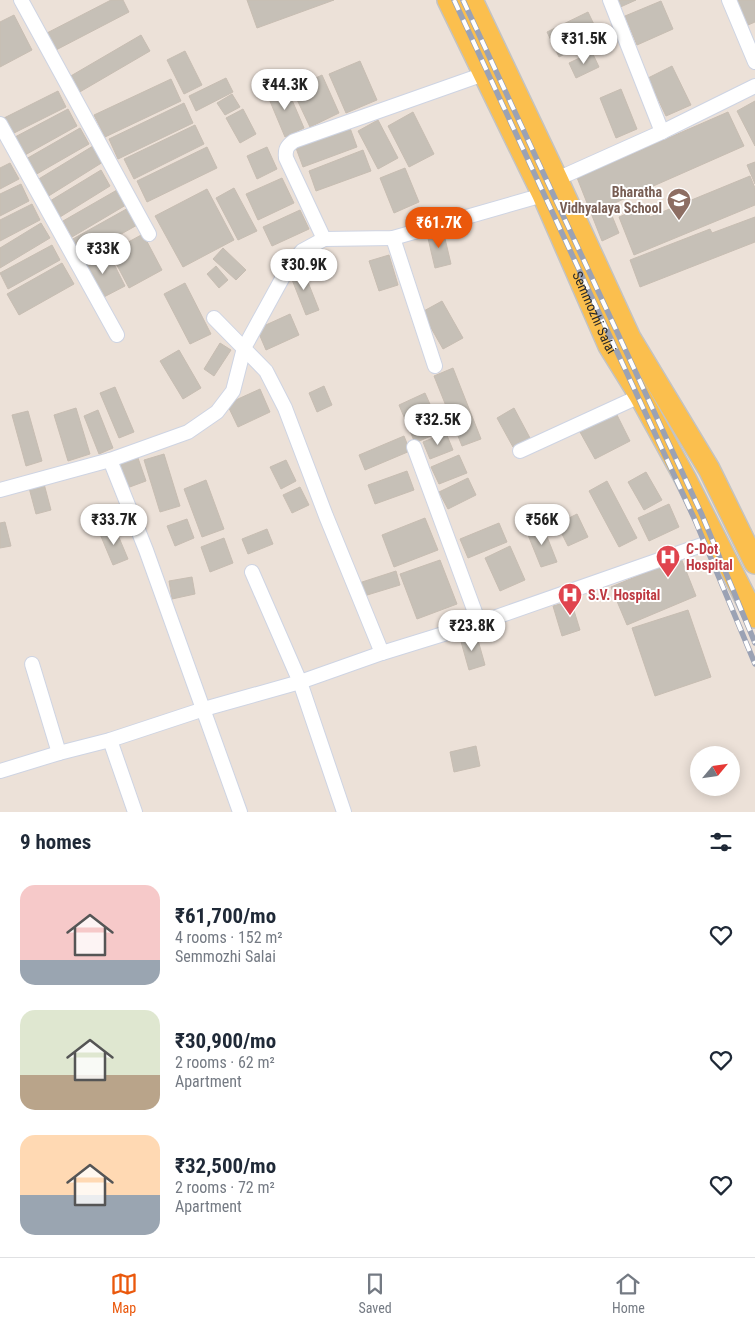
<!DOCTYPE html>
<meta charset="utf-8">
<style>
body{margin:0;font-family:"Roboto Condensed",sans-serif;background:#f2f2f3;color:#1f2937;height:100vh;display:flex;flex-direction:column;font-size:19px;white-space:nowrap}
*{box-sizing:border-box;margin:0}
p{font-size:16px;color:#747a83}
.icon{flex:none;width:28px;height:28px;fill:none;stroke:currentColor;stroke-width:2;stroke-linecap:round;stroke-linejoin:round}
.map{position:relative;height:812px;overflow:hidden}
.drawer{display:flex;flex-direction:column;background:#fff;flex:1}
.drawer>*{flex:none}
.needle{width:32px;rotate:61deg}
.tools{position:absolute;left:690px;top:746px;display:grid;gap:10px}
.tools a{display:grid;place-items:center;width:50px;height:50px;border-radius:50%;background:#fff;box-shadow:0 2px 12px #0003;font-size:25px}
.price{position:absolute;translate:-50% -42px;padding:0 11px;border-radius:18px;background:#fff;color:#222;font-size:16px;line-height:32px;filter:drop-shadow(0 1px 2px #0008)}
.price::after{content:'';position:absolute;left:50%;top:30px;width:15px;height:11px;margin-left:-8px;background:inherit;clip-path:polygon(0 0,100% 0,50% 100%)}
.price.active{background:#ea580c;color:#fff}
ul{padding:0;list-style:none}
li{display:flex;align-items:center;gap:15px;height:125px;padding:0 20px}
li span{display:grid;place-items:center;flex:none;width:140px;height:100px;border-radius:15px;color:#555}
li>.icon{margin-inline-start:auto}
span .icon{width:60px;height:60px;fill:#fffc;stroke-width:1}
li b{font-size:21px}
h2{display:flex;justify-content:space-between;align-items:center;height:60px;padding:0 20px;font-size:21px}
.tab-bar{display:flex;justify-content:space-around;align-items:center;height:70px;border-top:1px solid #e0e1e3;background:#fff;font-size:14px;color:#747a83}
.tab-bar a{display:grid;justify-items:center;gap:2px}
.tab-bar .active{color:#ea580c}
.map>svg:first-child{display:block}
.building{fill:#c6c0b7;stroke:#c7bdb2}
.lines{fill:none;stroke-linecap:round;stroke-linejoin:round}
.minor-casing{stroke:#ced4e3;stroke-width:16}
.primary-casing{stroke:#c3c3c3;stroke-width:24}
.minor{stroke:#fff;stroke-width:14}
.primary{stroke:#fbbf4e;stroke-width:21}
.rail-casing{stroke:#9ba2b4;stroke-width:5.5}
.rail{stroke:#fff;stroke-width:4;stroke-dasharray:11;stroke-linecap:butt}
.labels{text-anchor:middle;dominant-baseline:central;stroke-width:4;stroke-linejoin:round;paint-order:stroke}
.education-label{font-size:14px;font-weight:bold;fill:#785e54;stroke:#fff;text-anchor:end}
.street-label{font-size:14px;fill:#282828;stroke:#fff}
.health-label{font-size:14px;font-weight:bold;fill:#be3a42;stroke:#fff;text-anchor:start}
</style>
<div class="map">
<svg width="755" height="812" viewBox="0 0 755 812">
<rect width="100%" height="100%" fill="#ece1d8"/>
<!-- building -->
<g class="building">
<path d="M111,0H123L129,12L54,51L45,34Z"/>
<path d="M247,0H334L257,28Z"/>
<path d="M612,0H636L616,9Z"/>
<path d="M738,0H755V22L748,25L737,1Z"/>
<path d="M661,1L673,29L637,45L625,16Z"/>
<path d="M588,12L600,37L559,57L547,32Z"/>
<path d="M14,15L32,50L0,67V22Z"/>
<path d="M141,35L150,51L78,93L69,77Z"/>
<path d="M185,51L202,85L184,94L167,60Z"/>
<path d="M592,52L599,67L576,78L569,63Z"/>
<path d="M360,61L377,100L346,113L329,74Z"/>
<path d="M672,66L691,105L666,116L648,78Z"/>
<path d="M322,75L339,113L310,127L292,89Z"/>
<path d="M226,78L233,92L196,111L189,96Z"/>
<path d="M171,79L181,101L105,137L94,115Z"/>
<path d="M286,86L304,128L285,137L267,94Z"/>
<path d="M621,89L637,129L616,138L600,98Z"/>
<path d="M58,91L66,107L12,134L4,118Z"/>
<path d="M232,94L240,107L225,115L217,103Z"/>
<path d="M755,101V146L737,111Z"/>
<path d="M184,103L193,123L118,159L109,139Z"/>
<path d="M68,109L77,126L25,155L15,137Z"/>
<path d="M243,109L256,134L240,143L226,118Z"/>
<path d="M413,112L434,154L409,167L388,126Z"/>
<path d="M728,112L744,146L608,206L619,233L602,241L576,175L609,160L611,163Z"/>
<path d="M378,120L398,158L378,169L358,131Z"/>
<path d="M195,125L204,144L134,179L124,159Z"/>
<path d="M80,128L89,144L35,175L26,159Z"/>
<path d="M350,128L357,147L303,167L296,148Z"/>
<path d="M93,146L103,162L47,197L37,180Z"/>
<path d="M207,147L217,168L147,202L137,181Z"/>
<path d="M267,147L277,169L257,179L247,156Z"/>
<path d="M363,150L371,171L316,191L309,171Z"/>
<path d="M755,162V184L747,165Z"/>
<path d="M10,163L19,179L0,189V168Z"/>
<path d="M405,168L419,202L394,213L380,178Z"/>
<path d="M101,170L110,186L60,217L50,201Z"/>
<path d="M750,176L755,188V205L634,255L619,217L645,206L650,217Z"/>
<path d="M282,178L294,203L258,220L246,194Z"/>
<path d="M21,184L29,201L0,216V194Z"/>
<path d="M234,188L257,231L238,240L216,198Z"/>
<path d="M207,189L234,240L183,267L155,216Z"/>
<path d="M117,190L126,205L72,237L63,221Z"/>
<path d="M32,204L40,220L0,241V220Z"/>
<path d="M130,207L139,224L80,257L71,240Z"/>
<path d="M300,210L309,229L272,246L263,227Z"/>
<path d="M755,217V242L640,287L630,260L710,229L712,233Z"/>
<path d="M41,223L50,238L0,268V248Z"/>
<path d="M443,230L451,264L435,268L427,234Z"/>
<path d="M143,234L162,270L129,288L110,252Z"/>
<path d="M52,245L60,260L8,289L0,273Z"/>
<path d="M223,248L246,270L236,280L213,259Z"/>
<path d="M107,250L125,286L100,299L81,264Z"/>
<path d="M389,255L398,285L379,291L369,261Z"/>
<path d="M62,263L74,284L19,315L7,294Z"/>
<path d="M216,266L228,280L219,288L207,274Z"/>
<path d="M302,267L319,310L306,315L289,272Z"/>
<path d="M185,283L211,334L190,344L164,294Z"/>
<path d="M442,301L463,338L443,349L422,312Z"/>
<path d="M290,314L299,335L266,350L257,329Z"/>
<path d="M220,343L231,350L214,376L204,369Z"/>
<path d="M179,350L201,388L183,399L160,361Z"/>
<path d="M453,368L481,439L462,446L434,376Z"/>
<path d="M324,386L332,405L317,412L309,393Z"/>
<path d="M115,387L134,432L119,438L100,393Z"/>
<path d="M260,389L270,412L238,427L227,404Z"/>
<path d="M425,393L442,431L415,443L399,405Z"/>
<path d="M76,408L90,454L68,461L54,415Z"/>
<path d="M514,408L530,438L513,447L497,418Z"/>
<path d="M98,410L113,448L99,454L84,416Z"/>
<path d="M28,411L42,461L26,466L12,415Z"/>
<path d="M616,413L630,441L595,459L580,432Z"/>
<path d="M446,433L453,450L430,459L423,442Z"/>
<path d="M404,436L410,451L365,470L359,455Z"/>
<path d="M164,454L180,506L160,512L144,460Z"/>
<path d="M459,455L467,473L439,484L431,467Z"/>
<path d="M138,458L146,481L127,488L119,464Z"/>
<path d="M286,460L296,481L281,489L270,467Z"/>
<path d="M407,471L414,490L375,504L368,485Z"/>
<path d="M646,472L662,500L644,510L628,482Z"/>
<path d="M468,478L476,495L448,509L439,492Z"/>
<path d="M43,480L51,510L36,514L28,484Z"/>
<path d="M206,480L224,529L202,537L184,489Z"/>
<path d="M607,481L637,538L619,547L589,491Z"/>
<path d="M300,487L309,505L292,513L283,495Z"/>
<path d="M669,504L679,527L649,541L638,518Z"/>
<path d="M577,514L588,537L568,546L557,524Z"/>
<path d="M425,518L438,550L394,567L382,535Z"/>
<path d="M187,519L194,538L175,546L167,526Z"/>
<path d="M5,522L11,546L0,548V523Z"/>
<path d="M499,523L507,542L468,558L460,539Z"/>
<path d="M542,524L557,562L541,567L526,530Z"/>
<path d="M115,528L128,559L113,565L100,534Z"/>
<path d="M267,529L273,544L248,554L242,539Z"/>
<path d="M224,538L233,563L210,572L201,547Z"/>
<path d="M510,546L525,580L500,591L485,558Z"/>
<path d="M681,558L696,596L627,625L611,587Z"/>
<path d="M440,560L457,604L417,619L400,574Z"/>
<path d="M396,571L400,585L364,596L359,583Z"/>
<path d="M192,577L195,594L172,599L169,581Z"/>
<path d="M571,601L580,630L562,636L553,606Z"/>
<path d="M688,610L711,677L655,696L632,628Z"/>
<path d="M476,633L485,665L469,670L460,638Z"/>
<path d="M476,746L480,766L454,772L450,752Z"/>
</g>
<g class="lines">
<defs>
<g id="minor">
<path d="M21,0L149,234"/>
<path d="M729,0L755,62"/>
<path d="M0,124L117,335"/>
<path d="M662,132L755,86"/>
<path d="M557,179L662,132L610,0"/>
<path d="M393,238L435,366"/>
<path d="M324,239L286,158C285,149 287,146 294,141L484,74"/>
<path d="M214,318L266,371L285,408L326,516L382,653L479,623L716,540"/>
<path d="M414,447L479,623"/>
<path d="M520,451L640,396"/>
<path d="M110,460L146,550L240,812"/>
<path d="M0,490L110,460L188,432L217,412L233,391L244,348L289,266L302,251L324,239L393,238L543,195"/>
<path d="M252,572L300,682L344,812"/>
<path d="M32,664L59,753"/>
<path d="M110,740L135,812"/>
<path d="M0,771L59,753L110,740L204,709L300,682L382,653"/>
</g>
<g id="primary">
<path id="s1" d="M448,0L543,195L609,346L640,396L685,478L755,617"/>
<path d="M472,0L557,179L630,338L709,469L755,563"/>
</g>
</defs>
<!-- minor casing -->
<use href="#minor" class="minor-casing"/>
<!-- primary casing -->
<use href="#primary" class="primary-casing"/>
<!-- minor -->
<use href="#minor" class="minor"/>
<!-- primary -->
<use href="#primary" class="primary"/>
<defs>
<g id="rail">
<path d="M454,0L695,520L755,664"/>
<path d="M463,0L702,515L755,643"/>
</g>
</defs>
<!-- rail casing -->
<use href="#rail" class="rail-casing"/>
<!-- rail -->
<use href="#rail" class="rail"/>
</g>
<!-- icons -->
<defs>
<symbol id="school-pin" viewBox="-11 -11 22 30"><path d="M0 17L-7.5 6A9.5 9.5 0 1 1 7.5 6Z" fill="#8d6e63" stroke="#fff"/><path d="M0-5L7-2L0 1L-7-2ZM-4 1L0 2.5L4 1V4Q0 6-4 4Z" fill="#fff"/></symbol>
<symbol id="hospital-pin" viewBox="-11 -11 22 30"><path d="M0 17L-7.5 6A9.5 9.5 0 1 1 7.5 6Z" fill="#e0444e" stroke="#fff"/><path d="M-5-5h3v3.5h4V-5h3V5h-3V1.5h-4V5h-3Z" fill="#fff"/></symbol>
</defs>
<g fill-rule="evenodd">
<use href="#school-pin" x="665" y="186" width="28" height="38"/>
<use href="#hospital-pin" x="654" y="543" width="28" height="38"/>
<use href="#hospital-pin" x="556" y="581" width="28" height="38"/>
</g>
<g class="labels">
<!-- education labels -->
<g class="education-label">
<text x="662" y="192">Bharatha<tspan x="662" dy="16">Vidhyalaya School</tspan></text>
</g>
<!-- street labels -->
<g class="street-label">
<text stroke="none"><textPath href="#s1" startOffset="345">Semmozhi Salai</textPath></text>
</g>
<!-- health labels -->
<g class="health-label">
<text x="686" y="549">C-Dot<tspan x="686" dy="16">Hospital</tspan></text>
<text x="588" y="595">S.V. Hospital</text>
</g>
</g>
</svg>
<div class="tools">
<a><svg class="needle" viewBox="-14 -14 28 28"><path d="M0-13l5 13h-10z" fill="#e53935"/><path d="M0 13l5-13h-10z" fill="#747a83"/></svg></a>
</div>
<b class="price" style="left:584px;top:65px">₹31.5K</b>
<b class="price" style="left:285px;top:111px">₹44.3K</b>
<b class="price active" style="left:439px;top:249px">₹61.7K</b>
<b class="price" style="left:103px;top:275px">₹33K</b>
<b class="price" style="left:304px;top:291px">₹30.9K</b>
<b class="price" style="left:438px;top:446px">₹32.5K</b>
<b class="price" style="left:114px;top:546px">₹33.7K</b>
<b class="price" style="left:542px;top:546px">₹56K</b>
<b class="price" style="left:472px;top:652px">₹23.8K</b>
</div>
<section class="drawer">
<h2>9 homes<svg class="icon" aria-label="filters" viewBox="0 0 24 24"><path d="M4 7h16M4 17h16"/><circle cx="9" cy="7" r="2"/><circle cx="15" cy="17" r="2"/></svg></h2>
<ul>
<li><span style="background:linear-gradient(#f6c9c9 75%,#9aa5b1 0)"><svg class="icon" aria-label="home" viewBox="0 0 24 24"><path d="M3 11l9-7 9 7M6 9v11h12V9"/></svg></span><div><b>₹61,700/mo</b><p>4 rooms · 152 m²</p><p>Semmozhi Salai</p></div><svg class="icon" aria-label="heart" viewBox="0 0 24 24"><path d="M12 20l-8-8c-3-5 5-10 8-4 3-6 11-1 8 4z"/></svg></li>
<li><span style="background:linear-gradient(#dfe7d0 65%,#b9a48a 0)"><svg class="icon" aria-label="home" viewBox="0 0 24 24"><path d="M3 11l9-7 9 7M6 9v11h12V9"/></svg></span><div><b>₹30,900/mo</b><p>2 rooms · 62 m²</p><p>Apartment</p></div><svg class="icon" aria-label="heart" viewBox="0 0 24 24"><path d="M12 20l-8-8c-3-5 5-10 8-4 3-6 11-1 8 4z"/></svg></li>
<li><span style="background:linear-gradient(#ffd9b3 60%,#9aa5b1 0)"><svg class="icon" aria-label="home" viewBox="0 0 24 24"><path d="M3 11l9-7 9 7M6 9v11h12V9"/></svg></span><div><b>₹32,500/mo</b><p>2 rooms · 72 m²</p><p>Apartment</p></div><svg class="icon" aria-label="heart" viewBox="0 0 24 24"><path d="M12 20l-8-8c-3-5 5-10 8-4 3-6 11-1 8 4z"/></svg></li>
</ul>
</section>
<nav class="tab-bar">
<a class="active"><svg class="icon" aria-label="map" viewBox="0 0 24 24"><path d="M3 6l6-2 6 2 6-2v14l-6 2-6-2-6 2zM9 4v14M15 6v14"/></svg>Map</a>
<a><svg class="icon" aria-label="saved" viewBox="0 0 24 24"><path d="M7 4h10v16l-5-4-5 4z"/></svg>Saved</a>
<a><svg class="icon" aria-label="home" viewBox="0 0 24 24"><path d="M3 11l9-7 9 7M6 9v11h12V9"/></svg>Home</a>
</nav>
